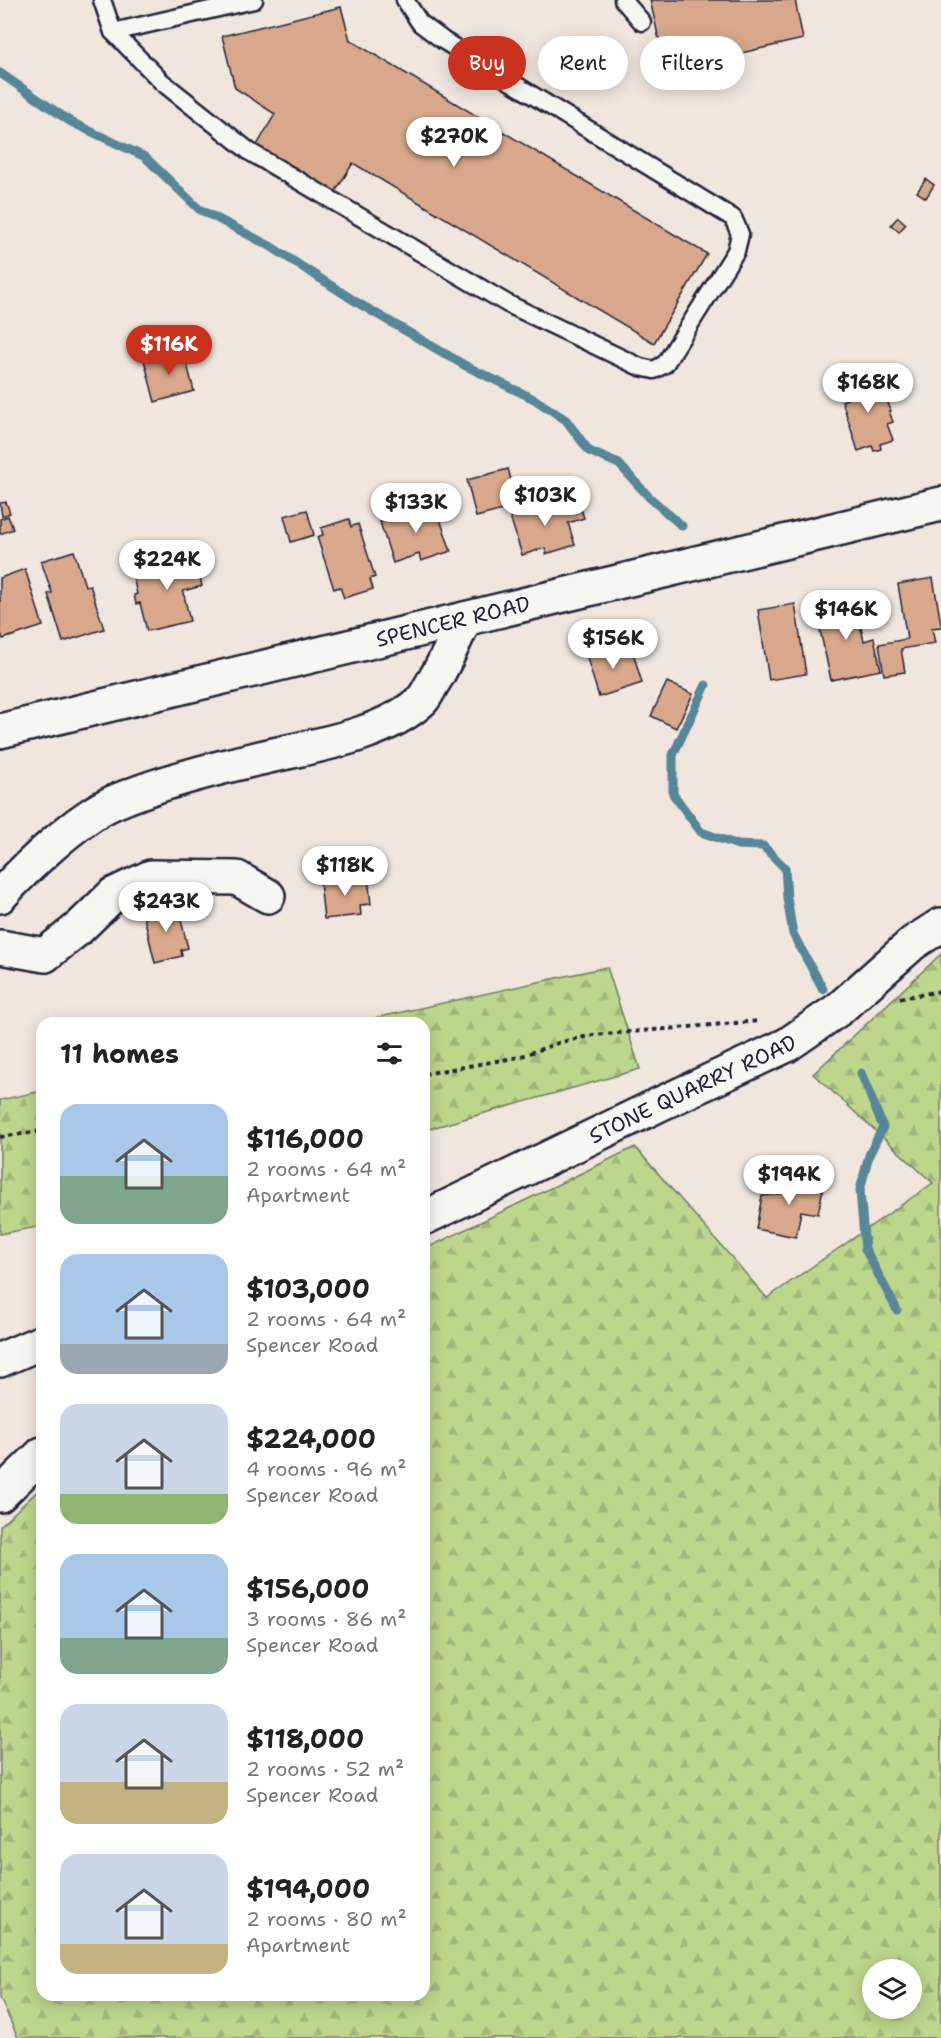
<!DOCTYPE html>
<meta charset="utf-8">
<style>
body{margin:0;font-family:"Shantell Sans",sans-serif;background:#f6f6f6;color:#222;height:100vh;display:flex;flex-direction:column;font-size:22px;white-space:nowrap}
*{box-sizing:border-box;margin:0}
p{font-size:20px;color:#767676}
.icon{flex:none;width:33px;height:33px;fill:none;stroke:currentColor;stroke-width:2;stroke-linecap:round;stroke-linejoin:round}
.map{position:relative;flex:1;overflow:hidden}
.details{position:absolute;left:36px;top:1017px;width:394px;height:984px;display:flex;flex-direction:column;background:#fff;border-radius:18px;box-shadow:0 3px 15px #0003}
.details>*{flex:none}
.hud{position:absolute;left:448px;top:36px;width:402px;height:54px;display:flex;gap:12px}
.buttons{position:absolute;left:862px;top:1959px;display:grid;gap:12px}
.buttons a{display:grid;place-items:center;width:60px;height:60px;border-radius:50%;background:#fff;box-shadow:0 3px 15px #0003;font-size:30px}
.price{position:absolute;translate:-50% -51px;padding:0 14px;border-radius:21px;background:#fff;color:#222;font-size:20px;line-height:39px;filter:drop-shadow(0 2px 3px #0008)}
.price::after{content:'';position:absolute;left:50%;top:36px;width:18px;height:14px;margin-left:-9px;background:inherit;clip-path:polygon(0 0,100% 0,50% 100%)}
.price.on{background:#c8321e;color:#fff}
ul{padding:0;list-style:none}
li{display:flex;align-items:center;gap:18px;height:150px;padding:0 24px}
li span{display:grid;place-items:center;flex:none;width:168px;height:120px;border-radius:18px;color:#555}
li>.icon{margin-inline-start:auto}
span .icon{width:72px;height:72px;fill:#fffc;stroke-width:1}
li b{font-size:26px}
h2{display:flex;justify-content:space-between;align-items:center;height:72px;padding:0 24px;font-size:26px}
.chip{padding:0 21px;border-radius:27px;background:#fff;box-shadow:0 3px 15px #0003;font-size:21px;line-height:54px}
.chip.on{background:#c8321e;color:#fff}
.map>svg:first-child{display:block}
.forest{fill:url(#forest-firs);stroke:#6f7c64;stroke-width:1.5;fill-rule:evenodd}
.lines{fill:none;stroke-linecap:round;stroke-linejoin:round}
.stream{stroke:#568697;stroke-width:9}
.building{fill:#d9a88c;stroke:#22223b;stroke-width:1.5}
.lane-casing{stroke:#22223b;stroke-width:21}
.street-casing{stroke:#22223b;stroke-width:38}
.secondary-casing{stroke:#22223b;stroke-width:38}
.path{stroke:#22223b;stroke-width:4;stroke-dasharray:4.5 4.5;stroke-linecap:butt}
.lane{stroke:#f6f6f2;stroke-width:16}
.street{stroke:#f6f6f2;stroke-width:33}
.secondary{stroke:#f6f6f2;stroke-width:33}
.labels{text-anchor:middle;dominant-baseline:central;stroke-width:6;stroke-linejoin:round;paint-order:stroke}
.street-label{font-size:21px;fill:#22223b;stroke:#f6f6f2}
</style>
<div class="map">
<svg width="941" height="2038" viewBox="0 0 941 2038">
<defs>
<pattern id="forest-firs" width="22" height="20" patternUnits="userSpaceOnUse" patternTransform="scale(1.5)"><rect width="22" height="20" fill="#bcd68c"/><path d="M5 1l3.5 6h-7zM16 11l3.5 6h-7z" fill="#a1b77a"/></pattern>
</defs>
<rect width="100%" height="100%" fill="#f0e6de"/>
<filter id="ink" filterUnits="userSpaceOnUse"><feTurbulence type="fractalNoise" baseFrequency=".0167" numOctaves="2"/><feDisplacementMap in="SourceGraphic" scale="12" xChannelSelector="R" yChannelSelector="G"/><feConvolveMatrix kernelMatrix="1 2 1 2 8 2 1 2 1" color-interpolation-filters="sRGB"/></filter>
<g filter="url(#ink)">
<!-- forest -->
<g class="forest">
<path d="M941,954V2038H18L0,1998V1526L42,1487V1995H424L425,1249L635,1147L767,1298L933,1183L813,1074ZM873,1970H912V2008H873Z"/>
<path d="M607,967L640,1069L425,1130L424,1023H352Z"/>
<path d="M42,1091V1226L0,1234V1100Z"/>
</g>
<g class="lines">
<!-- stream -->
<g class="stream">
<path d="M0,73L71,122L145,157L199,209L270,246L358,303L466,366L534,399L566,420L589,451L619,464L649,497L682,526"/>
<path d="M706,685L673,755V794L701,832L738,845L763,846L785,868L787,898L793,934L823,989"/>
<path d="M861,1073L883,1127L869,1155L860,1190L865,1249L897,1310"/>
</g>
</g>
<!-- building -->
<g class="building">
<path d="M650,0H795L803,39L666,70Z"/>
<path d="M341,7L350,40L707,254L654,343L353,163L334,194L256,147L275,114L235,88L222,36Z"/>
<path d="M926,179L934,185L926,198L917,192Z"/>
<path d="M898,217L906,224L899,232L891,225Z"/>
<path d="M183,349L194,391L155,402L144,360Z"/>
<path d="M871,375L877,392L881,390L884,401L887,400L891,411H889L893,422L887,424L893,440L880,444L881,449L874,451L872,446L858,451L842,401L849,398L844,384Z"/>
<path d="M508,469L518,506L476,517L467,480Z"/>
<path d="M557,495L562,514L581,509L584,518L568,523L575,545L546,554L545,548L522,555L510,516L535,509L532,502Z"/>
<path d="M421,500L424,509L435,505L451,551L421,561L419,554L393,563L380,522L405,514L403,506Z"/>
<path d="M6,502L10,513L2,516L0,503Z"/>
<path d="M307,510L314,535L291,542L284,516Z"/>
<path d="M8,516L13,529L0,534V519Z"/>
<path d="M349,519L351,527L358,524L375,577L370,579L373,589L344,598L340,587L334,589L317,537L323,535L321,528Z"/>
<path d="M194,550L202,586L183,591L190,621L147,631L140,603L136,604L134,595L137,594L132,573L173,564L170,555Z"/>
<path d="M74,551L85,586L90,585L104,629L63,642L48,594L52,593L41,561Z"/>
<path d="M25,569L43,626L3,639L0,631V578Z"/>
<path d="M933,578L941,624V627L932,628L935,643L901,649L905,672L884,675L879,644L907,639L898,584Z"/>
<path d="M854,599L864,641L874,638L881,670L831,680L815,607Z"/>
<path d="M795,604L806,674L769,680L758,610Z"/>
<path d="M597,644L601,656L631,646L642,683L599,697L584,648Z"/>
<path d="M667,682L693,694L676,728L651,716Z"/>
<path d="M368,877L371,904L360,905L361,915L324,919L320,882Z"/>
<path d="M177,904L188,948L181,950L182,956L155,963L143,913Z"/>
<path d="M786,1176L824,1183L818,1214L801,1211L796,1237L756,1229L762,1196L783,1193Z"/>
</g>
<g class="lines">
<defs>
<g id="lane">
<path d="M102,0L113,32L162,82L250,152L508,304L640,367L654,370L665,364L736,251L740,234L733,218L444,41L420,23L405,0"/>
<path d="M623,0L642,22"/>
<path d="M113,32L254,0"/>
</g>
<g id="street">
<path id="s1" d="M0,731L941,504"/>
<path d="M0,896C26,867 77,819 112,803C158,783 208,770 256,759C309,746 381,738 422,700C426,696 429,689 432,684C445,664 454,641 465,619"/>
<path d="M0,947L45,955L79,928L113,895L151,877L237,878L268,896"/>
<path d="M0,1360L42,1342"/>
</g>
<g id="secondary">
<path id="s2" d="M424,1218L660,1104L787,1045L839,1009L913,943L941,925"/>
<path d="M0,1495L42,1454"/>
</g>
</defs>
<!-- lane casing -->
<use href="#lane" class="lane-casing"/>
<!-- street casing -->
<use href="#street" class="street-casing"/>
<!-- secondary casing -->
<use href="#secondary" class="secondary-casing"/>
<!-- path -->
<g class="path">
<path d="M900,998L941,991"/>
<path d="M424,1074L519,1057L561,1042L594,1035L760,1021"/>
<path d="M0,1137L42,1131"/>
</g>
<!-- lane -->
<use href="#lane" class="lane"/>
<!-- street -->
<use href="#street" class="street"/>
<!-- secondary -->
<use href="#secondary" class="secondary"/>
</g>
</g>
<g class="labels">
<!-- street labels -->
<g class="street-label">
<text stroke="none"><textPath href="#s1" startOffset="466">SPENCER ROAD</textPath></text>
<text stroke="none"><textPath href="#s2" startOffset="298">STONE QUARRY ROAD</textPath></text>
</g>
</g>
</svg>
<div class="buttons">
<a><svg class="icon" aria-label="layers" viewBox="0 0 24 24"><path d="M12 4l9 5-9 5-9-5zM3 14l9 5 9-5"/></svg></a>
</div>
<b class="price" style="left:454px;top:168px">$270K</b>
<b class="price on" style="left:169px;top:376px">$116K</b>
<b class="price" style="left:868px;top:414px">$168K</b>
<b class="price" style="left:545px;top:527px">$103K</b>
<b class="price" style="left:416px;top:534px">$133K</b>
<b class="price" style="left:167px;top:591px">$224K</b>
<b class="price" style="left:846px;top:641px">$146K</b>
<b class="price" style="left:613px;top:670px">$156K</b>
<b class="price" style="left:345px;top:897px">$118K</b>
<b class="price" style="left:166px;top:933px">$243K</b>
<b class="price" style="left:789px;top:1206px">$194K</b>
<div class="hud">
<a class="chip on">Buy</a>
<a class="chip">Rent</a>
<a class="chip">Filters</a>
</div>
<section class="details">
<h2>11 homes<svg class="icon" aria-label="filters" viewBox="0 0 24 24"><path d="M4 7h16M4 17h16"/><circle cx="9" cy="7" r="2"/><circle cx="15" cy="17" r="2"/></svg></h2>
<ul>
<li><span style="background:linear-gradient(#a9c7e8 60%,#7fa58c 0)"><svg class="icon" aria-label="home" viewBox="0 0 24 24"><path d="M3 11l9-7 9 7M6 9v11h12V9"/></svg></span><div><b>$116,000</b><p>2 rooms · 64 m²</p><p>Apartment</p></div></li>
<li><span style="background:linear-gradient(#a9c7e8 75%,#9aa5b1 0)"><svg class="icon" aria-label="home" viewBox="0 0 24 24"><path d="M3 11l9-7 9 7M6 9v11h12V9"/></svg></span><div><b>$103,000</b><p>2 rooms · 64 m²</p><p>Spencer Road</p></div></li>
<li><span style="background:linear-gradient(#c9d6e8 75%,#8fb573 0)"><svg class="icon" aria-label="home" viewBox="0 0 24 24"><path d="M3 11l9-7 9 7M6 9v11h12V9"/></svg></span><div><b>$224,000</b><p>4 rooms · 96 m²</p><p>Spencer Road</p></div></li>
<li><span style="background:linear-gradient(#a9c7e8 70%,#7fa58c 0)"><svg class="icon" aria-label="home" viewBox="0 0 24 24"><path d="M3 11l9-7 9 7M6 9v11h12V9"/></svg></span><div><b>$156,000</b><p>3 rooms · 86 m²</p><p>Spencer Road</p></div></li>
<li><span style="background:linear-gradient(#c9d6e8 65%,#c2b280 0)"><svg class="icon" aria-label="home" viewBox="0 0 24 24"><path d="M3 11l9-7 9 7M6 9v11h12V9"/></svg></span><div><b>$118,000</b><p>2 rooms · 52 m²</p><p>Spencer Road</p></div></li>
<li><span style="background:linear-gradient(#c9d6e8 75%,#c2b280 0)"><svg class="icon" aria-label="home" viewBox="0 0 24 24"><path d="M3 11l9-7 9 7M6 9v11h12V9"/></svg></span><div><b>$194,000</b><p>2 rooms · 80 m²</p><p>Apartment</p></div></li>
</ul>
</section>
</div>
